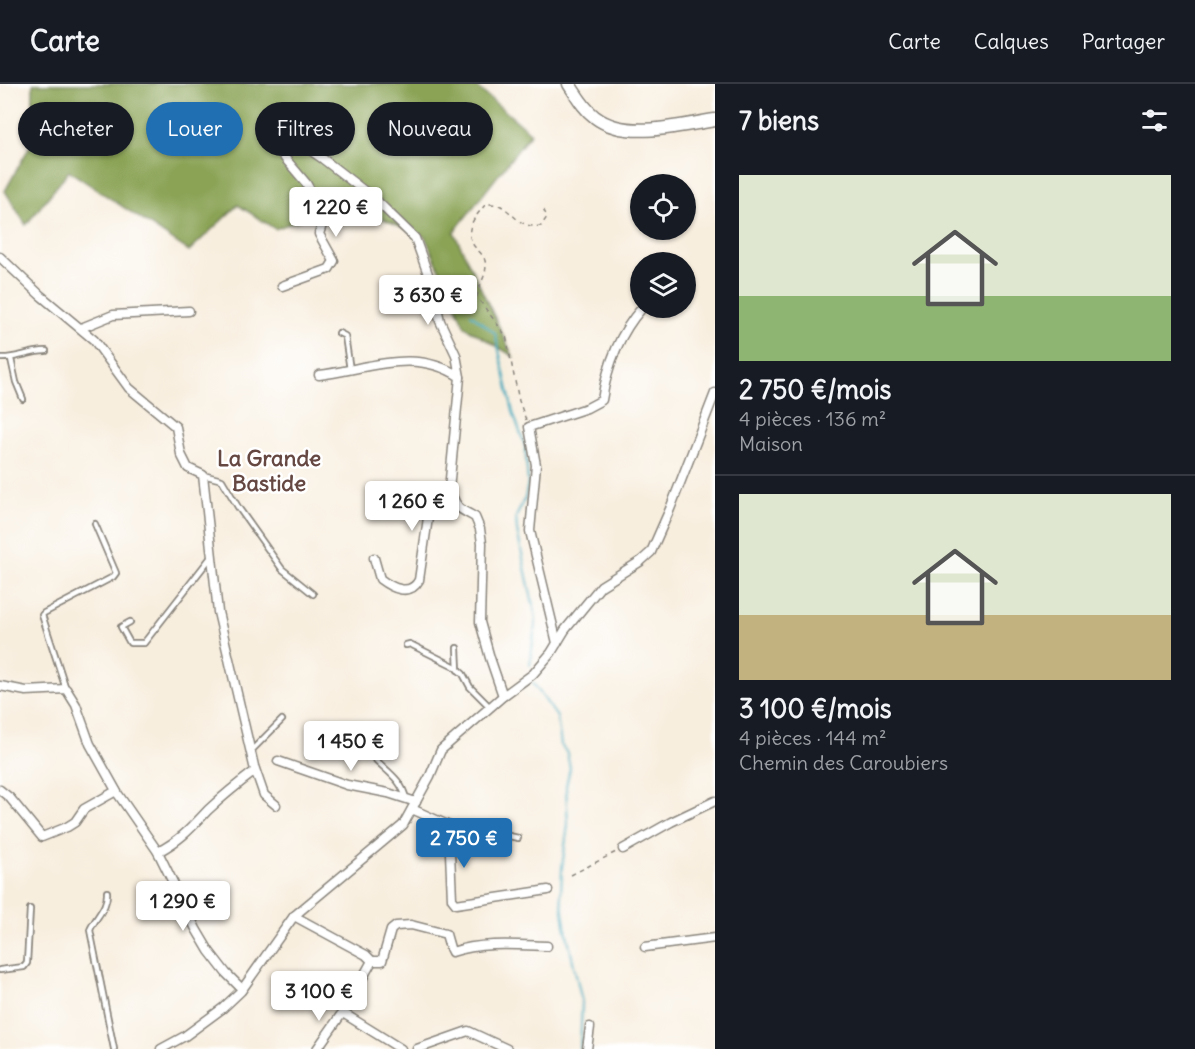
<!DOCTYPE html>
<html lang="fr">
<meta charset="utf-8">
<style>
body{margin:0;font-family:Delius,sans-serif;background:#242831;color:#f1f3f6;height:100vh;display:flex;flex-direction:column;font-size:22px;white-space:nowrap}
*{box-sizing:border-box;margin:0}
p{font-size:20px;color:#9ea1a6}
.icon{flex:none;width:33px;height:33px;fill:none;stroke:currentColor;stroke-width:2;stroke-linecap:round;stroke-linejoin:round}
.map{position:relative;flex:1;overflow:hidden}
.sheet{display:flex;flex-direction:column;background:#171b24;width:480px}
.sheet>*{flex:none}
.guide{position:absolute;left:18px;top:18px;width:570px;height:54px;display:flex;gap:12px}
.tools{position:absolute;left:630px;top:90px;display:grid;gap:12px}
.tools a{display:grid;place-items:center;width:66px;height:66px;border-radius:50%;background:#171b24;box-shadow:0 2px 4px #0004;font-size:30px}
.price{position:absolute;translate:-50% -51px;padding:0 14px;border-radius:6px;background:#fff;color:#222;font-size:20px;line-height:39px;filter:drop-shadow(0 2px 3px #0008)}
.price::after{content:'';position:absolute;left:50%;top:36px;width:18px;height:14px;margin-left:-9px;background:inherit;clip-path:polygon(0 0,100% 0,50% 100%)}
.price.selected{background:#1f6fb2;color:#fff}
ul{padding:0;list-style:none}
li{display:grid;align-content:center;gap:12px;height:318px;padding:0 24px}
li+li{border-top:2px solid #363941}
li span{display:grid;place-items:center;height:186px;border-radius:0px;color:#555}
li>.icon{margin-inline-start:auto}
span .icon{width:108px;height:108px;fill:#fffc;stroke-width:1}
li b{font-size:26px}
h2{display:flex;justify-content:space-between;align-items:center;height:72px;padding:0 24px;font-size:26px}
.chip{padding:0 21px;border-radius:27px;background:#171b24;box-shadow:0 2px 4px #0004;font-size:21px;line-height:54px}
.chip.selected{background:#1f6fb2;color:#fff}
header{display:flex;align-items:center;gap:36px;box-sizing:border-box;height:84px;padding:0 30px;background:#171b24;border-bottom:2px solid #363941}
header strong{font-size:28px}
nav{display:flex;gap:33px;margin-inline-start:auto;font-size:21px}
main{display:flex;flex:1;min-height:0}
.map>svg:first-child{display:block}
.forest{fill:#8aa354;stroke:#536038;stroke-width:1.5}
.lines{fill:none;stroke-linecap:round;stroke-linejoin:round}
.stream{stroke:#3da9bd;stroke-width:2}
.service-casing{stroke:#8a857d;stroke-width:8}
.minor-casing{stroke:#8a857d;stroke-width:11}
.secondary-casing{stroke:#8a857d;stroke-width:15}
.path{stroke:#8a857d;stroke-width:1.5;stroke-dasharray:4.5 4.5;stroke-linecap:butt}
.service{stroke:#fff;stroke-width:4.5}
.minor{stroke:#fff;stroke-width:8}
.secondary{stroke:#fff;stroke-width:12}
.labels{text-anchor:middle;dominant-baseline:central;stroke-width:5;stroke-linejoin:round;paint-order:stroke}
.neighbourhood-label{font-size:22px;font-weight:bold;fill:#664843;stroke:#fff}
</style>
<header>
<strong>Carte</strong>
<nav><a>Carte</a><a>Calques</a><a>Partager</a></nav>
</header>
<main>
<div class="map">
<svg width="715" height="965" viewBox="0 0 715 965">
<rect width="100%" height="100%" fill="#fff"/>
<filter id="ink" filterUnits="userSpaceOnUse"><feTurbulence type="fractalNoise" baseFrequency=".0167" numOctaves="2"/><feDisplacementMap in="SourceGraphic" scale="12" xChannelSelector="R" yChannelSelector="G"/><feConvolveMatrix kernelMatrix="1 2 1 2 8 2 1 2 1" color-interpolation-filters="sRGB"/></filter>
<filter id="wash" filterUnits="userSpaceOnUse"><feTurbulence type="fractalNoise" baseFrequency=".008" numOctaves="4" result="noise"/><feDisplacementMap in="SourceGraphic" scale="24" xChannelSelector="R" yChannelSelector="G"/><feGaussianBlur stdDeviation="1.35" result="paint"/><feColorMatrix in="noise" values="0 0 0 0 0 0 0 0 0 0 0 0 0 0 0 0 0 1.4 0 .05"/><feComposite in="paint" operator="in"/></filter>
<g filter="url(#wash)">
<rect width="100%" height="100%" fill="#f8eede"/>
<!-- forest -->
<path class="forest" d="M33,0H473L531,49L454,148L513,272L465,243L425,153L347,119L275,145L238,121L189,167L69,87L26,141L5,107L32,58Z"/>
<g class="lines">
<!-- stream -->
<g class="stream">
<path d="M471,230L495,249L513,328L525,362L528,399L525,414L516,433L517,447L536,534L530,581"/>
<path d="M533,599L557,633L561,661L567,669L570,684L566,702L568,741L562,783L561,812L565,841L582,918L580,965"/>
</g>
</g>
</g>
<g filter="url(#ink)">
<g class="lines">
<defs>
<g id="service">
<path d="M339,249L345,252L350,286"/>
<path d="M0,274C16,275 30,267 46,267"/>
<path d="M11,275L16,298L23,315"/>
<path d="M203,391L222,396L238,423L282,485L313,510"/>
<path d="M130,538L121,543L130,559H144L211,473"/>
<path d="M406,561L410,560L454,582L463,590L470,603L490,623"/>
<path d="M457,564L458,586"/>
<path d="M66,605L42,531L44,529L113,493L116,489L95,440"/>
<path d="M358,648C362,656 367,667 373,673C386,687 402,695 406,715"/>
<path d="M250,668L282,636"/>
<path d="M455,744L460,746L479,745L518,754"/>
<path d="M107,808C108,824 96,832 90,846L114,965"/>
<path d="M0,886L24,883L27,879L30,825"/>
</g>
<g id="minor">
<path d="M285,60L310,66L323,75L376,116L415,154L433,204L440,237L456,271L460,293"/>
<path d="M0,173L40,211L94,256L129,304L176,343L181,370L188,384L203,391L218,528L254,682L264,711L276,721"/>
<path d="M282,202L329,185L334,177L319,150L325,132L306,99L278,66L285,60L294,49"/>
<path d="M81,244L113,231L189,227"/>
<path d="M319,291C368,285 415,263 460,293L449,405C458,425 456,423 475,433L480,445L482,459L480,538L490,574L503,612"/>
<path d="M374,474L380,495C392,504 410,513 419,496L431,413L433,409L443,405H449"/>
<path d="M557,559L530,447L536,381L529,343L587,324L602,316C607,282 619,250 642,224"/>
<path d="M0,602L26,607L66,605L76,621L90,660L118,710L158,768L196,845L209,867L226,889L242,905"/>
<path d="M278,677L347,701L388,709L416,718"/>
<path d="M0,706L10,714L42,753L67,743L75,738L84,725L116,707"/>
<path d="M412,725L452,743L454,746L450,769L452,815L456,820L548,806"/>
<path d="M623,765L671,738L715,717"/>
<path d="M158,768C182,755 190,745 208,726C223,712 239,699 255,687"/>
<path d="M294,832L366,871L372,877L347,922L317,965"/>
<path d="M645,863L715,854"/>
<path d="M372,877H382L391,846L396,842L411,841L446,850L450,864L452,868C482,858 516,861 547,862"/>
<path d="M343,929L401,965"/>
<path d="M161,965L185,952L223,924L241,907L294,832L403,741L430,692L441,666L503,612L533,590L551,569L565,546L601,502L641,477L651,468L670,425L715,309"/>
<path d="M417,965L468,947L507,965"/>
<path d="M587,965L590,943"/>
</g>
<path id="secondary" d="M569,0C577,12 584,25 595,33C626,57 680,41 715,36"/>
</defs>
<!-- service casing -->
<use href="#service" class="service-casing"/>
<!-- minor casing -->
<use href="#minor" class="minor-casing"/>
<!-- secondary casing -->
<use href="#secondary" class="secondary-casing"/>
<!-- path -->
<g class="path">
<path d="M526,336L519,317L506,252L477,213C478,201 489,189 485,177C484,171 477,166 474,162C463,145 475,133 486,120C490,120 497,120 501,122C517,132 519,144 541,142L547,133L542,122"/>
<path d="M571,791L616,768"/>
</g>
<!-- service -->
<use href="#service" class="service"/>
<!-- minor -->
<use href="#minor" class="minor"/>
<!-- secondary -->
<use href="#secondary" class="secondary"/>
</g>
</g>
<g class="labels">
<!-- neighbourhood labels -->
<g class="neighbourhood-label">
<text x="269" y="374">La Grande<tspan x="269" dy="25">Bastide</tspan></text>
</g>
</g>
</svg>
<div class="tools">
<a><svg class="icon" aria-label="locate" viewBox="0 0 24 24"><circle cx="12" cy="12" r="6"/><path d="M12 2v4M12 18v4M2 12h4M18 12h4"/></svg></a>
<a><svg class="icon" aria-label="layers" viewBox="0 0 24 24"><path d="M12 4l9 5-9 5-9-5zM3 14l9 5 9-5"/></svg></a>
</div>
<b class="price" style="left:336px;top:154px">1 220 €</b>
<b class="price" style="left:428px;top:242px">3 630 €</b>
<b class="price" style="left:412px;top:448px">1 260 €</b>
<b class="price" style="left:351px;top:688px">1 450 €</b>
<b class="price selected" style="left:464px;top:785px">2 750 €</b>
<b class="price" style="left:183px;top:848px">1 290 €</b>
<b class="price" style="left:319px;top:938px">3 100 €</b>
<div class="guide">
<a class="chip">Acheter</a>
<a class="chip selected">Louer</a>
<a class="chip">Filtres</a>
<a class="chip">Nouveau</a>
</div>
</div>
<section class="sheet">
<h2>7 biens<svg class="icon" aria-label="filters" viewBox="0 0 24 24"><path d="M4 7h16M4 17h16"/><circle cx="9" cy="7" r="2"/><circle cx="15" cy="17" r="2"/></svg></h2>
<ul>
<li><span style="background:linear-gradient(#dfe7d0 65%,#8fb573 0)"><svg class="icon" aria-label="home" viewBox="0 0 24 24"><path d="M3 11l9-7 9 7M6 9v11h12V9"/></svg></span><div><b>2 750 €/mois</b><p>4 pièces · 136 m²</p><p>Maison</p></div></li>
<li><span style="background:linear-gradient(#dfe7d0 65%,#c2b280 0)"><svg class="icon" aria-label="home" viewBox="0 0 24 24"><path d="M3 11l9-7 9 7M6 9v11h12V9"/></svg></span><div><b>3 100 €/mois</b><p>4 pièces · 144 m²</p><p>Chemin des Caroubiers</p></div></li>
</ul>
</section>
</main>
